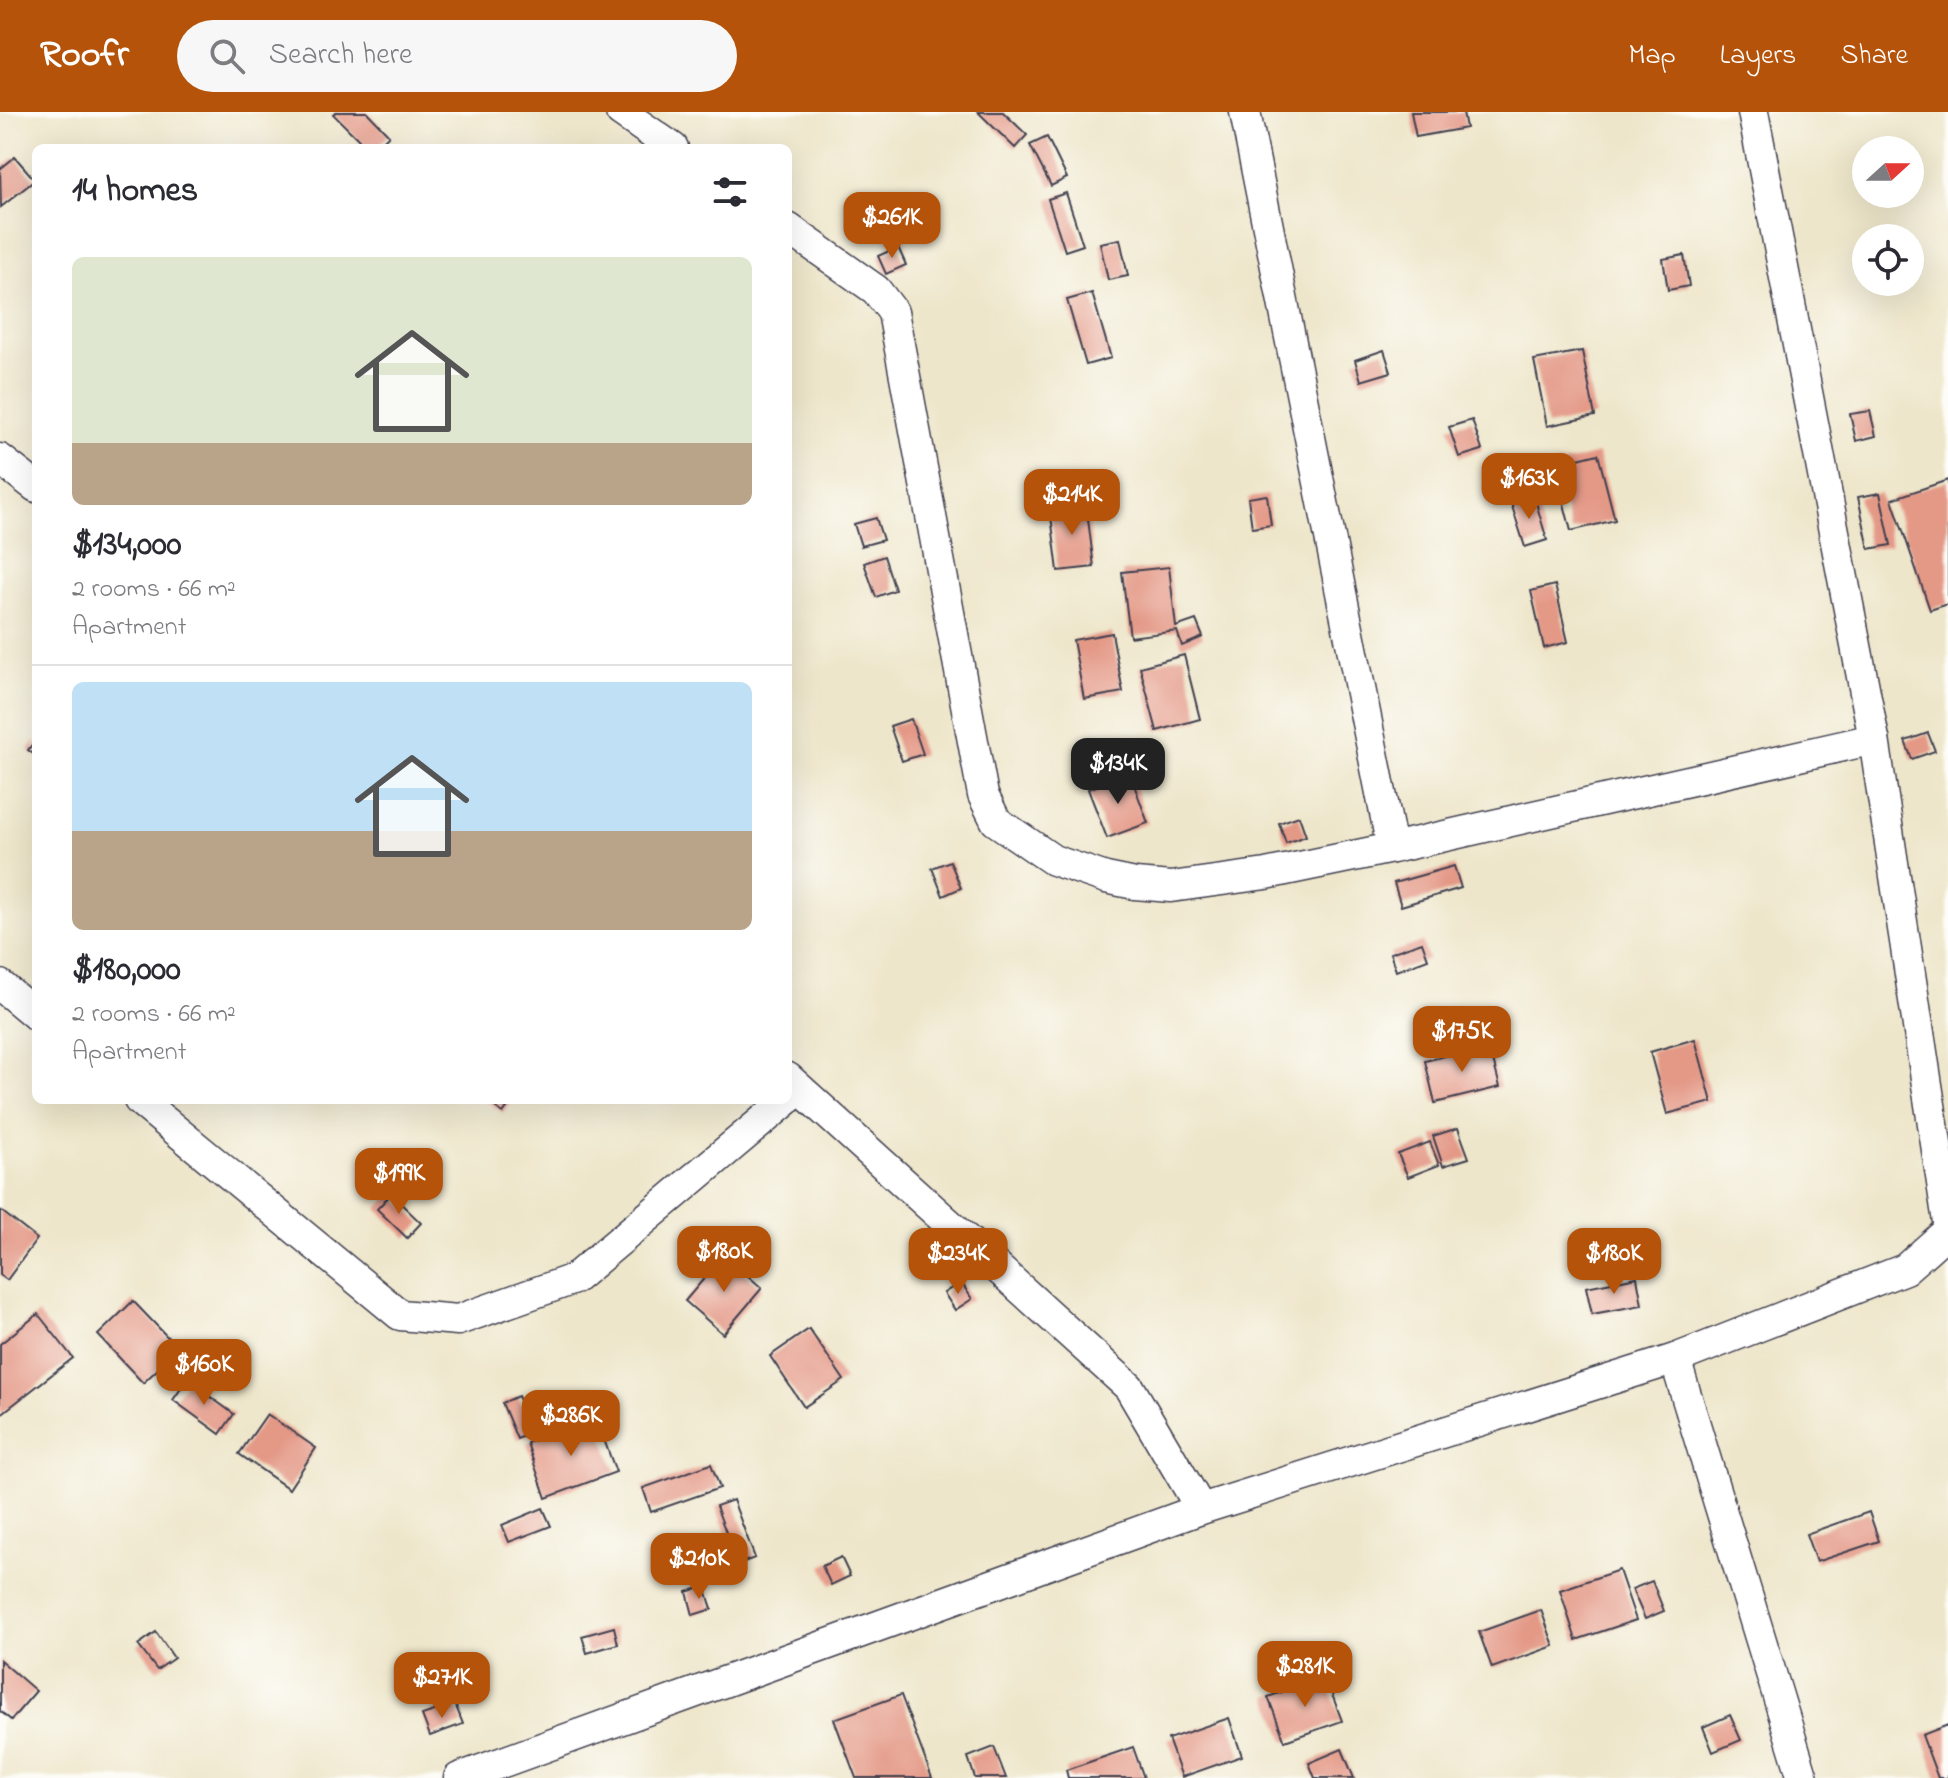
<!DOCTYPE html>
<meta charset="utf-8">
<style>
body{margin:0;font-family:"Indie Flower",sans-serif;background:#f7f7f7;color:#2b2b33;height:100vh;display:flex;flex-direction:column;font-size:30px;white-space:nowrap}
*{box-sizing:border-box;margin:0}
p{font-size:26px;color:#7c7c81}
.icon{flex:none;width:44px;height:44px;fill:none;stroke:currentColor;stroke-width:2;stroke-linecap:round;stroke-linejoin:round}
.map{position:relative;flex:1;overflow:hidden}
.details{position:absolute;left:32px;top:32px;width:760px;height:960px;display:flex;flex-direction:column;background:#fff;border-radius:12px;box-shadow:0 8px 32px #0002}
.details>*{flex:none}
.needle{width:52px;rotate:69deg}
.tools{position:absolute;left:1852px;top:24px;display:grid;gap:16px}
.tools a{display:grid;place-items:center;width:72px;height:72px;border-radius:50%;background:#fff;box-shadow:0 8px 32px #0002;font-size:40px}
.price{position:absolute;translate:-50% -68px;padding:0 18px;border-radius:16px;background:#b45309;color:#fff;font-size:26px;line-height:52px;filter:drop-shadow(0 2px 4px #0008)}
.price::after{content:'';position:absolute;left:50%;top:48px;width:24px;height:18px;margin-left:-12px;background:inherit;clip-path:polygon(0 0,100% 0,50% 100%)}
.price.current{background:#222;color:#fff}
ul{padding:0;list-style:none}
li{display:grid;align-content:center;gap:16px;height:424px;padding:0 40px}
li+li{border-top:2px solid #e1e1e2}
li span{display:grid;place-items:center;height:248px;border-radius:12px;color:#555}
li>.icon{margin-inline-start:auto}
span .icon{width:144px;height:144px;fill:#fffc;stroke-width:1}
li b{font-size:34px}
h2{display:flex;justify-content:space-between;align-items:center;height:96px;padding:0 40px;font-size:34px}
header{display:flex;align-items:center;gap:48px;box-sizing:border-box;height:112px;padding:0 40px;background:#b45309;color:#fff}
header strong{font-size:38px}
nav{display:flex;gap:44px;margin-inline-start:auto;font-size:28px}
.search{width:560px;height:72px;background:#f7f7f7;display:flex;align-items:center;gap:20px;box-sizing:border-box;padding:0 28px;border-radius:44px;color:#7c7c81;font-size:30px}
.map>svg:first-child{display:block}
.building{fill:#e49987}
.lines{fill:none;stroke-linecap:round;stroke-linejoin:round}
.minor-casing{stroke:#413f50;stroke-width:33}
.minor{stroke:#fff;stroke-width:30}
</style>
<header>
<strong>Roofr</strong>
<div class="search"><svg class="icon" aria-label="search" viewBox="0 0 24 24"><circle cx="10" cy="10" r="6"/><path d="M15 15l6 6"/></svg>Search here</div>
<nav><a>Map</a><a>Layers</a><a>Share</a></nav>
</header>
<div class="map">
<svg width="1948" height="1666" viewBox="0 0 1948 1666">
<rect width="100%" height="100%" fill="#fdfcf7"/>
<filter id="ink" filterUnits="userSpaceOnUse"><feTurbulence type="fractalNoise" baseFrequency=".0125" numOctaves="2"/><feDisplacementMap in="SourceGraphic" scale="16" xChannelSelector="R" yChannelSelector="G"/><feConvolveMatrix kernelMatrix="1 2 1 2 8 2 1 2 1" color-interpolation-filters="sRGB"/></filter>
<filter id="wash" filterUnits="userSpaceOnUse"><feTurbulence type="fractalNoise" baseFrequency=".006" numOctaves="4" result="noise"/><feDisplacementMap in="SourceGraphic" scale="32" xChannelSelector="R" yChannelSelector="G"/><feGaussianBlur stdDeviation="1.8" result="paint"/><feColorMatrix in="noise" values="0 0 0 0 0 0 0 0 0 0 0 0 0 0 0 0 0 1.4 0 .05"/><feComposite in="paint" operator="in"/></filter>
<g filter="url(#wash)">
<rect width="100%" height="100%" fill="#eee6ca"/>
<g id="blocks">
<!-- building -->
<g class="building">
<path d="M336,0H367L389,23L376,36H367L333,2Z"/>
<path d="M978,0H1003L1027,23L1015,36Z"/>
<path d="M1411,0H1463L1466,16L1416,25Z"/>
<path d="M1047,25L1067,66L1051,74L1030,33Z"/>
<path d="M15,45L35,68L1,95L0,57Z"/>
<path d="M1066,81L1083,133L1065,139L1048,87Z"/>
<path d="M1120,127L1128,164L1108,168L1100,131Z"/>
<path d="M898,135L906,153L886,162L878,144Z"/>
<path d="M1684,143L1689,174L1668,178L1663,147Z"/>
<path d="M1092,181L1111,246L1086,253L1067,188Z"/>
<path d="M1384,238L1391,260L1361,269L1355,248Z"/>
<path d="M1582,239L1595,304L1547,314L1534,248Z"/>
<path d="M1870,299L1876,324L1856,329L1850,302Z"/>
<path d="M1472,308L1482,338L1459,345L1449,315Z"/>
<path d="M1598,342L1615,408L1571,419L1554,353Z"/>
<path d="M1948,368V492L1930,498L1892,387Z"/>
<path d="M1880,381L1891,433L1869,437L1858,385Z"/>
<path d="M1267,383L1271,413L1252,416L1248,386Z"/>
<path d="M1534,384L1547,428L1525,435L1511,391Z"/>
<path d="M1086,391L1094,455L1058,459L1050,396Z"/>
<path d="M876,406L883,428L861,434L854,412Z"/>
<path d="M884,444L895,478L876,485L864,451Z"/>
<path d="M1169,455L1176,515L1196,508L1203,525L1182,534L1177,519L1130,525L1122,460Z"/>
<path d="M1555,473L1568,530L1544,536L1531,479Z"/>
<path d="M1112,521L1123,580L1084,587L1073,528Z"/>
<path d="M1184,543L1200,607L1157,619L1140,555Z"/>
<path d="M911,607L923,642L902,649L890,614Z"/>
<path d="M1928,621L1935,639L1912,647L1905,629Z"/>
<path d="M36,627V644L28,638Z"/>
<path d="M1130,662L1148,711L1107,726L1088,677Z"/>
<path d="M1299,704L1306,724L1286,731L1279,711Z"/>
<path d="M950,749L961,776L943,784L932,756Z"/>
<path d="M1454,754L1461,776L1401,794L1394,771Z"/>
<path d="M1422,830L1428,847L1396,859L1390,841Z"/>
<path d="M1695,927L1712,990L1667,1002L1650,940Z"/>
<path d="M1489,933L1500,975L1435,991L1425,949Z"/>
<path d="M486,988H513L503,1001Z"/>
<path d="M1458,1016L1469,1046L1443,1054L1433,1024Z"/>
<path d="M1430,1030L1439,1053L1408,1065L1398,1042Z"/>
<path d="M391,1082L421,1111L407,1126L377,1097Z"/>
<path d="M0,1098L37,1127L7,1168L0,1163Z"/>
<path d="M724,1143L762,1176L723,1222L685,1189Z"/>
<path d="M1637,1165L1642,1193L1592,1202L1586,1175Z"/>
<path d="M961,1170L972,1187L955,1198L944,1181Z"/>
<path d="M133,1189L179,1237L143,1271L98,1223Z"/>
<path d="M38,1202L73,1246L0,1303V1232Z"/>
<path d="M809,1217L844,1268L804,1295L770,1244Z"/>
<path d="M187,1268L234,1302L220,1322L173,1288Z"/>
<path d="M518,1284L534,1320L517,1327L502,1291Z"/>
<path d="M267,1302L316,1336L289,1377L239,1342Z"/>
<path d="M596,1306L616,1360L546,1386L527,1331Z"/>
<path d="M711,1352L720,1376L651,1400L643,1376Z"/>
<path d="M733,1388L755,1446L738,1452L716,1394Z"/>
<path d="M543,1396L551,1414L509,1430L502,1413Z"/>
<path d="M1869,1400L1879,1429L1816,1450L1806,1422Z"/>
<path d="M841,1445L850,1464L831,1473L822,1454Z"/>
<path d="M1619,1458L1636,1508L1576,1528L1560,1478Z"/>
<path d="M1652,1469L1664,1499L1645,1507L1632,1477Z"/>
<path d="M705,1474L712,1497L693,1503L687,1480Z"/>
<path d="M1541,1498L1554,1534L1492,1556L1479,1520Z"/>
<path d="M614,1515L618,1532L587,1541L582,1524Z"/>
<path d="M156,1520L174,1546L157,1558L138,1533Z"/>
<path d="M0,1548L36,1579L11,1608L0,1599Z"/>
<path d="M1325,1564L1342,1609L1285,1629L1268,1585Z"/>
<path d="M901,1583L932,1666H856L834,1607Z"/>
<path d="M455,1592L463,1612L430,1624L422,1603Z"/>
<path d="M1730,1603L1741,1628L1713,1640L1703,1615Z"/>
<path d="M1229,1606L1242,1644L1182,1665L1168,1627Z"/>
<path d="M1948,1613V1666H1938L1922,1623Z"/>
<path d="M994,1635L1006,1666H975L968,1645Z"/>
<path d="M1133,1635L1144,1666H1068L1066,1658Z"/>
<path d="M1342,1637L1354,1666H1315L1309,1651Z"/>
</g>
</g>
</g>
<g filter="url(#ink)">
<use href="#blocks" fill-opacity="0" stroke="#413f50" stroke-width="2"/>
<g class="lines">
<defs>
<g id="minor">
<path d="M621,0L673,36"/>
<path d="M1245,0L1392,736"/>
<path d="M1753,0L1874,627L1948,1110"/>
<path d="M788,116L876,178L893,200L983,683L996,709L1053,748L1106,766L1135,772L1171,775L1266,762L1392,736L1874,627"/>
<path d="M0,347L36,375"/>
<path d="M0,873L36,903"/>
<path d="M788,966L1129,1275L1201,1397"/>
<path d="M139,988L400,1203L458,1208L574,1167L787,988"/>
<path d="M1675,1247L1803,1666"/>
<path d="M459,1666L1201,1397L1675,1247L1905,1157L1948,1119"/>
</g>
</defs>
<!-- minor casing -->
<use href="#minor" class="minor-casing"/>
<!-- minor -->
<use href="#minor" class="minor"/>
</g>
</g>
</svg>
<div class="tools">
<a><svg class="needle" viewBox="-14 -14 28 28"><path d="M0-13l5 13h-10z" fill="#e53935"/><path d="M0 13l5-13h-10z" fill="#7c7c81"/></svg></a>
<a><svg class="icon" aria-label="locate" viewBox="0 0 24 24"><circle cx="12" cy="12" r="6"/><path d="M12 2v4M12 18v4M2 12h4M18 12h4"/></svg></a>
</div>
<b class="price" style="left:892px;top:148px">$261K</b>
<b class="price" style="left:1529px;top:409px">$163K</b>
<b class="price" style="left:1072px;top:425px">$214K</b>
<b class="price current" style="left:1118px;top:694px">$134K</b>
<b class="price" style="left:1462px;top:962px">$175K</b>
<b class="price" style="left:399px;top:1104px">$199K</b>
<b class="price" style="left:724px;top:1182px">$180K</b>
<b class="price" style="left:958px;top:1184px">$234K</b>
<b class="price" style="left:1614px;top:1184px">$180K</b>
<b class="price" style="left:204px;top:1295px">$160K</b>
<b class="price" style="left:571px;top:1346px">$286K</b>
<b class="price" style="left:699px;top:1489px">$210K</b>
<b class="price" style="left:1305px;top:1597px">$281K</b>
<b class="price" style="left:442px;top:1608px">$271K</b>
<section class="details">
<h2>14 homes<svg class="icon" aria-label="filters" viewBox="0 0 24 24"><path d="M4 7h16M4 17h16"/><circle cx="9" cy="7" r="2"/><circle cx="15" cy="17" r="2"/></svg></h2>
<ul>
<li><span style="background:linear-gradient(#dfe7d0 75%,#b9a48a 0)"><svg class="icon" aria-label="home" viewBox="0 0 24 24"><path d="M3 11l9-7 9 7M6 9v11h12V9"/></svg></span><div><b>$134,000</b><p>2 rooms · 66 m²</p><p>Apartment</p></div></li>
<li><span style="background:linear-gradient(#bfe0f5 60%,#b9a48a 0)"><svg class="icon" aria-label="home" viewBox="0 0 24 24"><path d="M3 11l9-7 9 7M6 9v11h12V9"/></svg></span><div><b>$180,000</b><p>2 rooms · 66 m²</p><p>Apartment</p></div></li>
</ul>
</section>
</div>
